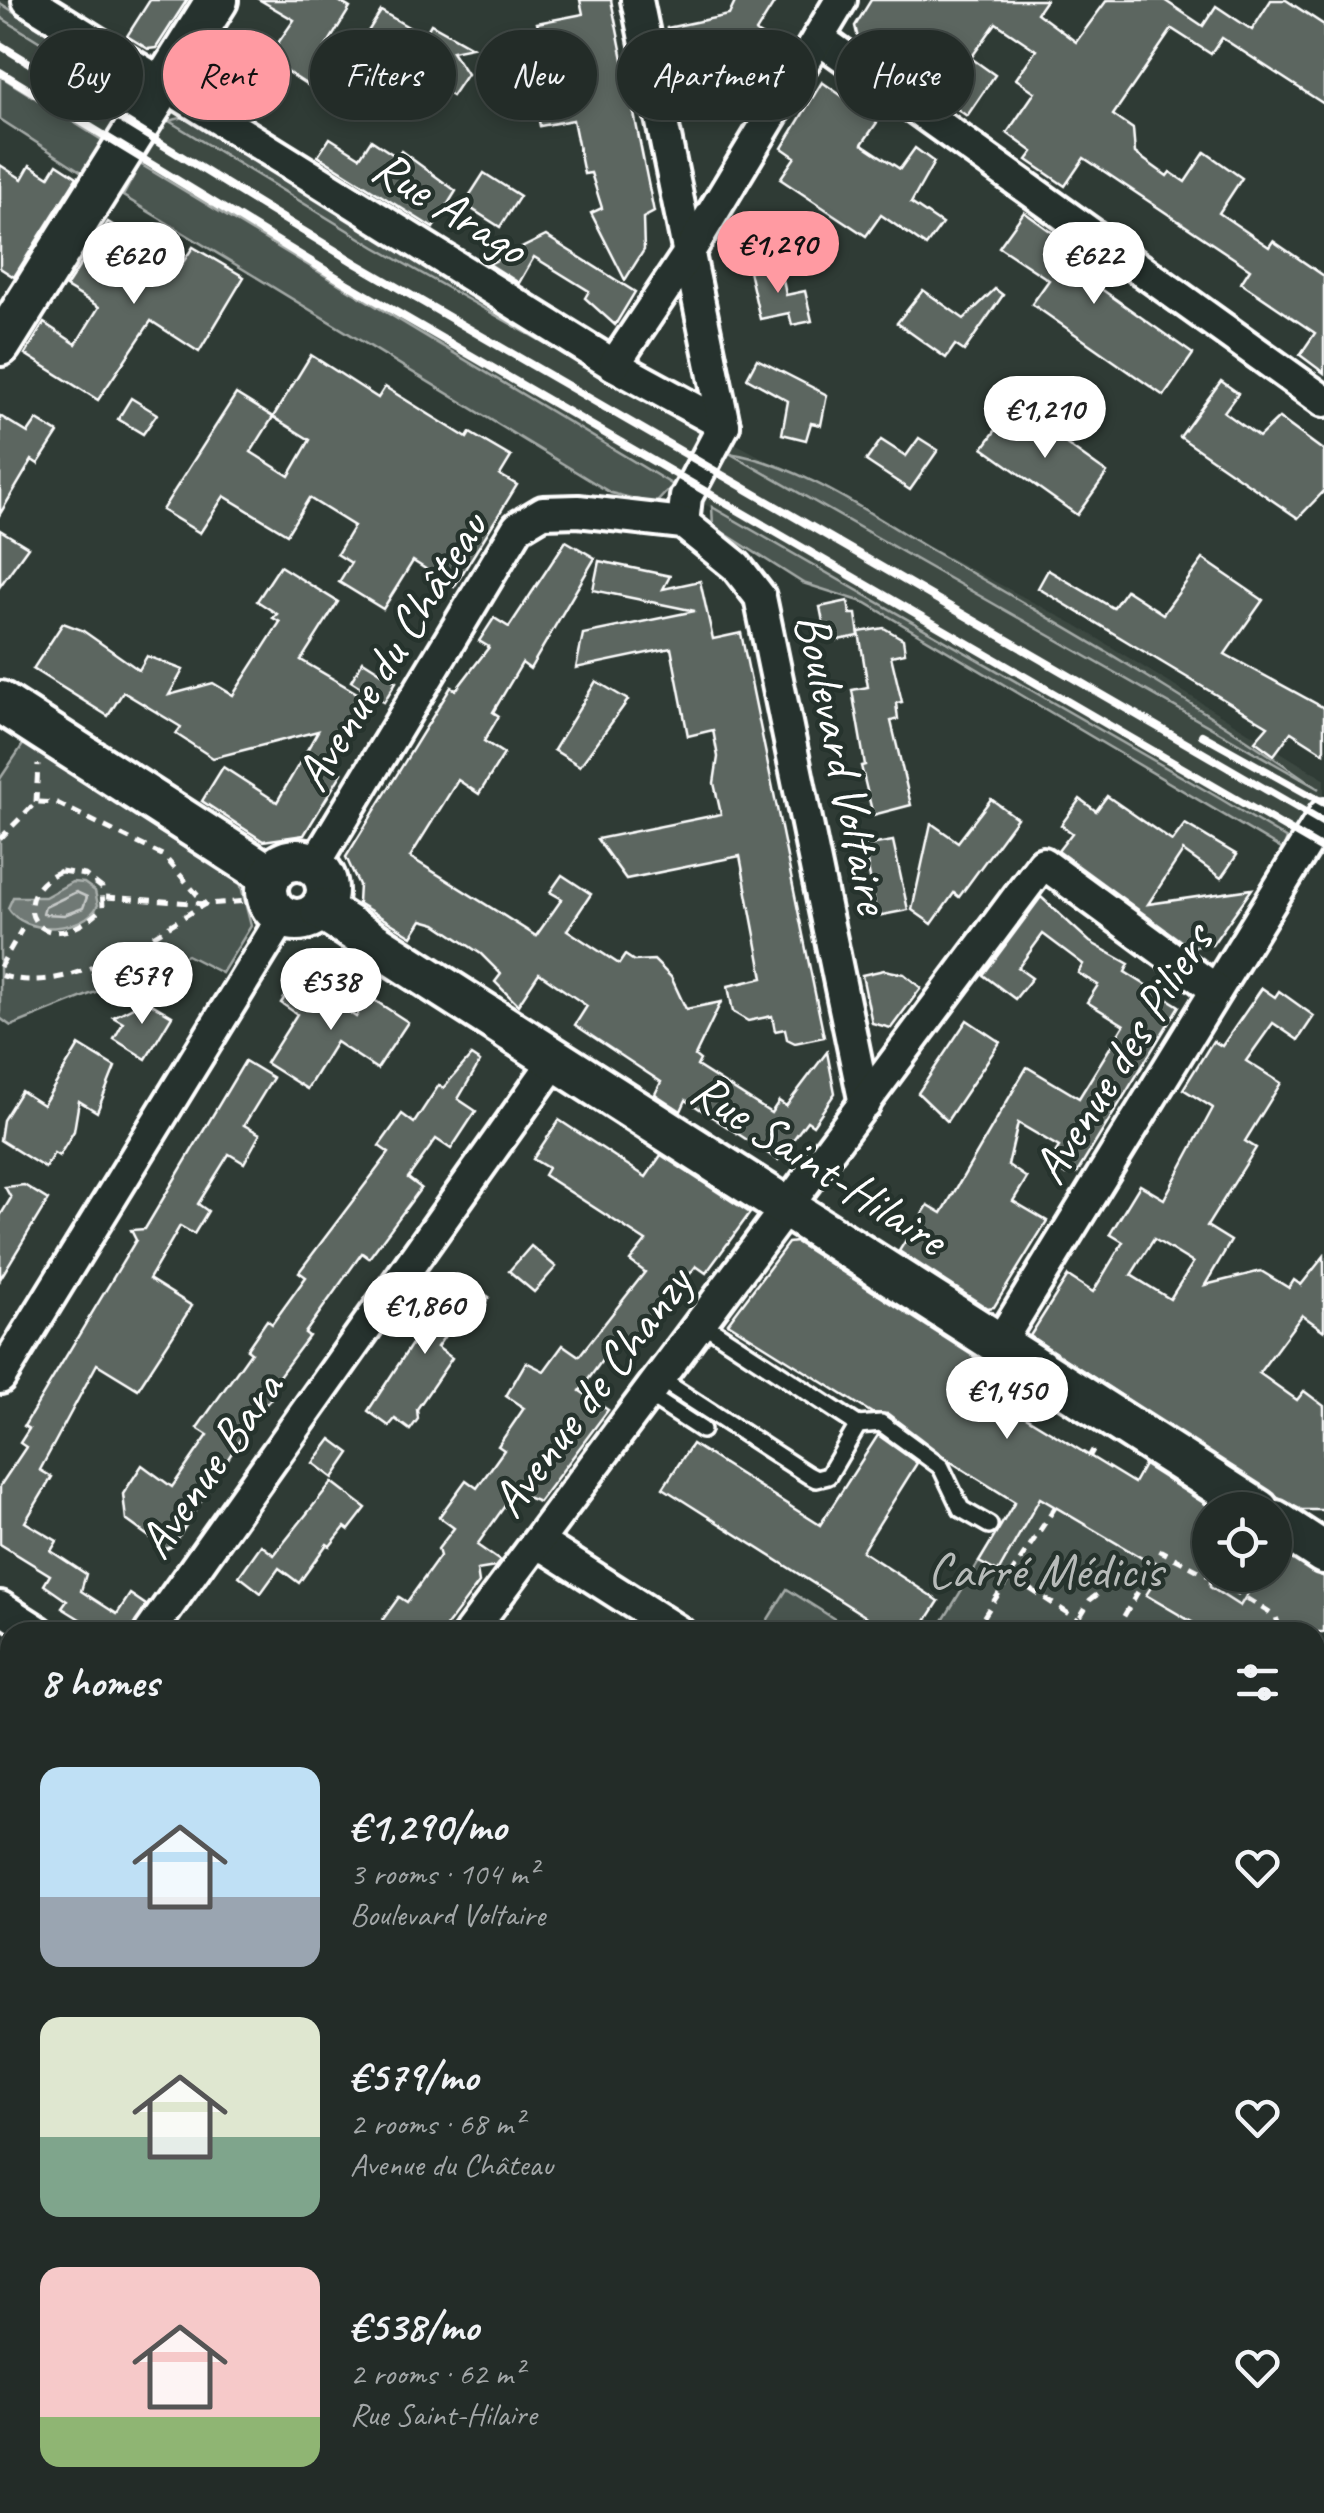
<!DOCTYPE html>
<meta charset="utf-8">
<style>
body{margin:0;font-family:Caveat,sans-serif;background:#2b3430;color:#f1f3f6;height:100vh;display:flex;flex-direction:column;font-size:38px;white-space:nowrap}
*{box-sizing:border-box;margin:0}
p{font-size:32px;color:#a3a7a8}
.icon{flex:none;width:55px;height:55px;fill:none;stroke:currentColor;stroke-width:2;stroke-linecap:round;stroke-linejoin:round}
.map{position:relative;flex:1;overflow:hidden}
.side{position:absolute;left:0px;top:1622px;width:1325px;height:892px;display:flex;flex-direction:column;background:#232c28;border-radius:30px 30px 0 0;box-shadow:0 5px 15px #0003,0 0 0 2px #404845}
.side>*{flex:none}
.banner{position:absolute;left:30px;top:30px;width:1265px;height:90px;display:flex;gap:20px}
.tools{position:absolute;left:1192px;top:1492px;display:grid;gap:20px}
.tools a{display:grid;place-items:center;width:100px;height:100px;border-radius:50%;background:#232c28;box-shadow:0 5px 15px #0003,0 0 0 2px #404845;font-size:50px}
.price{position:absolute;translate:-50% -85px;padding:0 22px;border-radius:35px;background:#fff;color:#222;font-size:32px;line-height:65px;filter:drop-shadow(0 2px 5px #0008)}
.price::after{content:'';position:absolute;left:50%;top:60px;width:30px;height:22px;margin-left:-15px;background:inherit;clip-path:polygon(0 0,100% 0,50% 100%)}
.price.on{background:#ff9aa2;color:#111}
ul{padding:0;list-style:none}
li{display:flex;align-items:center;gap:30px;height:250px;padding:0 40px}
li span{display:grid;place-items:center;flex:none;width:280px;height:200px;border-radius:20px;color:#555}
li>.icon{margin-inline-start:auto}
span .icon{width:120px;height:120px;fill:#fffc;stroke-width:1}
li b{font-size:42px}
h2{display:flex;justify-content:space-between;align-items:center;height:120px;padding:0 40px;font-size:42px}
.tag{padding:0 35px;border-radius:45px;background:#232c28;box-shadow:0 5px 15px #0003,0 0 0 2px #404845;font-size:35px;line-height:90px}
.tag.on{background:#ff9aa2;color:#111}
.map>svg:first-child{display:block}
.built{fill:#3c4842}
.green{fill:#4a544f;stroke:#a4aaa7;stroke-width:2.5}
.water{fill:#707975;stroke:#a9afac;stroke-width:2.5}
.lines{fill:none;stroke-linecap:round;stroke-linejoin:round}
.shore{stroke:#c6c9c8;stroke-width:2.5}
.building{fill:#5b6661;stroke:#fff;stroke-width:2.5;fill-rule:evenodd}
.service-casing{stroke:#fff;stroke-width:22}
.minor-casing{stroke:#fff;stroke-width:38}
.tertiary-casing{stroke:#fff;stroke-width:48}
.secondary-casing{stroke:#fff;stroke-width:52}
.path{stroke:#fff;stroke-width:5;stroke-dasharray:10 8;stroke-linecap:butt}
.service{stroke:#26332d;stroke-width:15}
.minor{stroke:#26332d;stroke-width:30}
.tertiary{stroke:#26332d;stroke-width:40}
.secondary{stroke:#26332d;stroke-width:45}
.rail{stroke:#fff;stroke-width:8}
.labels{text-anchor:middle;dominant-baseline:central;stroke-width:9;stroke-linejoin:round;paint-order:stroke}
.street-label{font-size:50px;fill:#fff;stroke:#26332d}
.park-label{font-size:50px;fill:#b7bbb9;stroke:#26332d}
</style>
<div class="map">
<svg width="1324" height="2513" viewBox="0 0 1324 2513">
<rect width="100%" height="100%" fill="#2f3b35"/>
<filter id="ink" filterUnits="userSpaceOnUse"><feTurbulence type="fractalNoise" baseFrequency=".01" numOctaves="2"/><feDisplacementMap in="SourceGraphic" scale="20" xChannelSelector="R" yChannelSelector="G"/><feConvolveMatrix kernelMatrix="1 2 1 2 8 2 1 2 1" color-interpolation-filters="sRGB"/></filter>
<g filter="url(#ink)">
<!-- built -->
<path class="built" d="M0,0H11L731,441L1076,625L1324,779V861L470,369L0,75Z"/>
<!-- green -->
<g class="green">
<path d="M0,3L125,83L129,97L0,17Z"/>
<path d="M0,76L105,142L85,174L0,119Z"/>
<path d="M184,117L571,358L375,247L169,121Z"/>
<path d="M140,164L673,485L655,504L611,493L123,196Z"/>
<path d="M729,453C799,464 867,512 928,548C1061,624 1194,701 1319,789Z"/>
<path d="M712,507L1219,798L1287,839L1283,850L866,603L803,583L713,526Z"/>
<path d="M26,740L239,878L251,926L222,973L187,955L11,1026L0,1018V779Z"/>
<path d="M1024,1488L1210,1575H1260L1286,1617L1289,1632H936Z"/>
<path d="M787,1589L855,1632H760Z"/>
</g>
<!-- water -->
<path class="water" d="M72,882L84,883L95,891L98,905C84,933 24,936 8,908L13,897H45Z"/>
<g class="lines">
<!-- shore -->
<path class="shore" d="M76,892L87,897L83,908L64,915L43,914L45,907Z"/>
</g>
<!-- building -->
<g class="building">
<path d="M150,0H187L156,48L148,49L127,36Z"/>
<path d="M260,0H337L350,8L319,58L333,66L317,91L267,59L294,20Z"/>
<path d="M580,0H611L654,212L643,218L644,250L625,280L591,213L602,208L591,173L584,174L573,120L540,126L535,100L552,96L548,74L552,73L537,23L583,14Z"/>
<path d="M736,0H776L756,32L783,48L768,71L730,48L674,62L667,28L729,15Z"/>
<path d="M871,0H1046L1037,13L1076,42L1107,0H1164L1203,26L1216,6L1252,30L1271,0H1286L1324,25V104L1222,38L1211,54L1172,29L1113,115L1133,129L1135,153L1167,176L1170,172L1185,182L1205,152L1242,178L1219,213L1269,247L1273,241L1324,276V373L1300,355L1315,333L1241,283L1250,269L1084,158L1065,186L1027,160L1033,152L1007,133L1035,92L1016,79L1036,50L996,23L971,58L995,75L967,116L858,38L855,26Z"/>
<path d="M381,11L424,36L431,24L472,47L452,51L467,74L452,96L432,82L409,118L377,98L405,55L367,33Z"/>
<path d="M228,31L253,46L221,95L203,84L201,76Z"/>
<path d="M822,82L878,121L862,144L900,169L915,148L934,162L911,203L942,224L926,246L881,215L866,236L780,179L795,157L782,148Z"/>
<path d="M330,138L360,157L371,140L397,157L401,151L456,191L433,228L318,156Z"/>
<path d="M57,164L77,177L14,277L0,268V165L22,179L30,165L49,177Z"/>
<path d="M484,173L520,196L500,227L464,204Z"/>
<path d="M1024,212L1100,267L1090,281L1193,354L1164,396L1032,304L1049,280L999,247Z"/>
<path d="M108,222L142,243L146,237L178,270L193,247L244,277L199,352L151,321L98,400L25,354L44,323L76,344L99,307L66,287Z"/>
<path d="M546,236L635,292L615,325L585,298L589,291L534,257L519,283L489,264Z"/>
<path d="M780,264L786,295L805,291L812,321L792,325L789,313L760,319L749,271Z"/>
<path d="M995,289L1003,295L964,351L955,345L946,358L897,323L923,290L964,319Z"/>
<path d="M311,355L378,398L385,387L467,438L470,433L511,457L500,475L517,485L454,587L413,561L383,609L339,582L351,563L337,554L354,526L309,498L287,534L224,496L200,533L162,510L236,394L273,417ZM273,417L310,440L289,476L251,452Z"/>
<path d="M757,359L827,395L821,425L811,423L806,440L782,434L788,401L747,378Z"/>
<path d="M1221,381L1238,393L1224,412L1259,437L1279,418L1324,451V491L1298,518L1180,437Z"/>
<path d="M131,398L157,414L143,434L118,419Z"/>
<path d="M1013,406L1107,473L1077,515L983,448Z"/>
<path d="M0,416L28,433L37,420L58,433L38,464L32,460L0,514Z"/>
<path d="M919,438L938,450L910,490L866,461L881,440L906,456Z"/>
<path d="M0,530L28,547L0,586Z"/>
<path d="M566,541L595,558L530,669L522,663L493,712L499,716L484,741L504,754L479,794L458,780L410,857L536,936L562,899L550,892L562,875L591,894L567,930L619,964L625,955L634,961L654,960L671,977L686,1009L721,1002L695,1056L700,1060L697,1066L771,1113L779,1101L786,1106L827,1052L835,1093L813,1125L807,1121L778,1160L686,1100L681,1111L655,1094L661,1082L575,1025L587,1006L539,973L518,1005L495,982L501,974L481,954L436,924L422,920L412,936L358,903L359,885L346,857L451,687L456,690L489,647L479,641L494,618L509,627Z"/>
<path d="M1203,559L1263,600L1225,654L1324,708V753L1291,732L1274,755L1255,741L1268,726L1038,588L1048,570L1113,608L1126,590L1163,614Z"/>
<path d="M599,561L670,576L663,589L700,581L713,639L741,633L824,1037L795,1043L787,1039L785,1029L775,1031L772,1016L748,1021L733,1012L728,986L763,978L740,856L626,879L597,839L721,814L714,783L718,757L713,730L688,736L671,648L576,668L583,634L695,611L593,590Z"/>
<path d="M280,566L338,602L301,660L362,696L339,735L344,745L331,767L342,773L304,835L263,841L202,801L223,767L277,802L318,731L213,758L176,734L181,727L123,692L108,716L33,669L63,623L82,630L139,670L147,656L183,670L169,695L213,683L233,695L280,622L273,618L277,614L257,601Z"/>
<path d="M848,601L850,614H856L859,636L827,642L820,607Z"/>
<path d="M884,628L903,639L905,653L891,656L902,702L896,703L898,719L891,721L911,805L873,815L861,766L865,765L852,690L868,687L859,632Z"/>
<path d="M363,661L396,682L384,702L351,681Z"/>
<path d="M596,681L628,700L580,766L554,750Z"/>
<path d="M1107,796L1172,841L1185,824L1237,855L1221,878L1183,851L1148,904L1252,889L1212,945L1189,947L1058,851L1072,833L1061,825L1080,799L1096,811Z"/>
<path d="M991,799L1017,818L959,897L954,893L932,924L912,910L931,823L958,842Z"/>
<path d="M893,841L908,910L877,916L864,846Z"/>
<path d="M1041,897L1090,942L1129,964L1125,972L1179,1006L1077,1173L1066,1175L1048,1164L1059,1147L1018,1123L1008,1165L1027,1178L1013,1201L1047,1221L994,1307L987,1308L899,1251L928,1205L942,1213L1027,1067L1079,1098L1124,1025L1087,1002L1098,985L1078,973L1083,964L1043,934L1018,968L1032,978L1015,999L983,975Z"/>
<path d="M884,970L904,974L921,988L891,1028L872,1023L862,975Z"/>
<path d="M302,971L308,986L356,1017L368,996L408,1022L377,1069L336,1042L307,1089L266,1063L297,1014L281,1003Z"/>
<path d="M1262,988L1275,997L1279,991L1314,1016L1298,1040L1273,1023L1246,1061L1281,1083L1245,1141L1256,1148L1207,1226L1231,1241L1205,1285L1261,1271L1289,1288L1294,1280L1301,1285L1324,1256V1331L1302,1315L1259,1373L1297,1400L1304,1391L1324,1406V1510H1302L1278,1498L1030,1336L1068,1276L1093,1292L1123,1242L1110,1234L1140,1185L1164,1199L1213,1108L1183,1089L1213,1041L1222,1046ZM1154,1239L1193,1263L1170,1299L1131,1275Z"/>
<path d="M140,997L172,1016L146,1059L114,1039L123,1023L113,1017L133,1007Z"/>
<path d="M967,1020L1000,1042L947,1121L918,1093Z"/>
<path d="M79,1045L115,1067L97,1112L79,1101L74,1131L59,1156L54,1153L45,1168L0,1140L3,1120L21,1091L43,1105Z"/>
<path d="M471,1056L480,1062L458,1099L476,1111L451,1149L436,1139L408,1178L421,1188L369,1258L362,1253L305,1333L309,1336L270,1388L276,1393L255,1416L173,1546L166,1549L126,1520L123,1494L142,1465L172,1487L208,1435L197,1428L251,1352L247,1349L267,1320L272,1324L306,1277L299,1272L389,1153L379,1146L402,1114L414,1123L439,1085L443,1088Z"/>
<path d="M245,1061L273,1078L244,1125L260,1134L244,1163L229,1154L198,1204L208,1211L194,1234L180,1226L149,1279L192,1306L138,1389L97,1364L40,1470L52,1477L25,1522L57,1541L51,1551L86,1574L81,1591L117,1614L130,1594L146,1605L132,1632H101L62,1608L67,1601L44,1585L50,1575L0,1544V1486L26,1447L20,1443L29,1429L24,1426L136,1240L131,1230L145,1229Z"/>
<path d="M559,1120L646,1177L661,1155L750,1213L706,1273L696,1266L632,1351L616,1341L580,1391L608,1410L539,1502L516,1493L504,1507L477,1545L500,1561L495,1567L477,1570L479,1583L442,1632H374L399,1597L407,1602L440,1556L438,1549L454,1528L439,1517L466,1480L477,1488L504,1450L498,1446L524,1408L506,1396L526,1362L544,1371L563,1345L579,1356L645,1272L630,1261L646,1241L544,1175L548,1168L533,1159Z"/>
<path d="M24,1185L48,1200L0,1279V1216L11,1198L5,1187Z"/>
<path d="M796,1242L1006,1377L995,1397L1016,1411L1134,1483L1144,1465L1210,1507V1587L1240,1606L1259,1575H1275V1549L1324,1577V1632H1209L1146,1595L1162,1570L1040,1498L998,1572L979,1562L1015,1502L951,1462L888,1414L872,1413L728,1323L788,1243Z"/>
<path d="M531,1246L556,1267L534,1292L509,1271Z"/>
<path d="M457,1275L489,1297L475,1317L464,1309L437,1347L452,1358L417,1409L418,1419L410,1430L395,1419L389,1426L368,1411Z"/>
<path d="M878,1435L917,1463L862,1551L939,1601L919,1632H890L663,1488L692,1444L820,1525Z"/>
<path d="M331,1439L350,1453L333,1478L313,1463Z"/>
<path d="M332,1482L366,1508L349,1530L345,1527L330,1546L327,1544L299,1583L279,1568L261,1593L239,1576L261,1545L274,1555Z"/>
</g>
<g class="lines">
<defs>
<g id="service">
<path d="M660,1379L808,1475L816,1479L828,1476L858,1425L702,1323"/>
<path d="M648,1395L702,1430"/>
<path d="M858,1425L881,1423L941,1467L961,1509L989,1525"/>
</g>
<g id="minor">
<path d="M28,0L614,365L724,425"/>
<path d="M637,0L724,425L686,497L683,523"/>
<path d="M818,38L1324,401"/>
<path d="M614,365L686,257L841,0"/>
<path d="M315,864L518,527L543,512L578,511L683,523L736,566L760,597L865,1104"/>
<path d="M1000,1342L1324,815"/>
<path d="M0,1378L283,917"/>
<path d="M538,1542L679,1632"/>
<path d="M0,1607L39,1632"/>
<path d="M150,1632L556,1059"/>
<path d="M470,1632L1043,863L1216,990"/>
<path d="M0,2021L10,2027"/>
<path d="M1315,2027L1324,2032"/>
<path d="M0,2260L10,2247"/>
<path d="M1315,2432L1324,2439"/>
<path d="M781,2505L793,2513"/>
</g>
<g id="tertiary">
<path d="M0,345L217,0"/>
<path d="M0,702L270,876"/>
<circle cx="297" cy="890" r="30"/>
<path d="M321,909L1258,1510"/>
<path d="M1275,1521L1324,1553"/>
</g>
<g id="secondary">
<path d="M1315,1846L1324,1833"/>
<path d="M743,2513L750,2505"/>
</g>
</defs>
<!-- service casing -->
<use href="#service" class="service-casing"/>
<!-- minor casing -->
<use href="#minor" class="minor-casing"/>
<!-- tertiary casing -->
<use href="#tertiary" class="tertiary-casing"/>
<!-- secondary casing -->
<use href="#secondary" class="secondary-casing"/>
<!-- path -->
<g class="path">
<path d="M36,802L38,764"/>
<path d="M0,839L36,802L57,803L164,856L205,904C147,938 70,998 0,975"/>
<path d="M61,871L85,875L102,888L103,907C41,970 0,896 61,871Z"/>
<path d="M106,897L205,904L248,901"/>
<path d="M0,967L22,929"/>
<path d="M1089,1457L1093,1450"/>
<path d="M1234,1575L1227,1586L1276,1617L1281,1632"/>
<path d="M1010,1576L1056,1506"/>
<path d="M974,1632L1010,1576L1097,1632"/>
<path d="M1071,1632L1090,1600L1130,1570L1145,1578"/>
<path d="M1115,1632L1161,1551L1227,1586"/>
<path d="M1315,1773L1324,1779"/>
<path d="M410,2505L419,2513"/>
</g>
<!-- service -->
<use href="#service" class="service"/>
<!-- minor -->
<use href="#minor" class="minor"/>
<!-- tertiary -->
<use href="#tertiary" class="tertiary"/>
<!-- secondary -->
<use href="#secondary" class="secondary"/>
<!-- rail -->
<g class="rail">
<path d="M0,45L357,264L1324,823"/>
<path d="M0,72L346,283L1324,850"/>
<path d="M1202,735L1324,803"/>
</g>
</g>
</g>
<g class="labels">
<!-- street labels -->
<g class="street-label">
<text transform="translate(450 207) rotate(32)">Rue Arago</text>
<text transform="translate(391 651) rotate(-58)">Avenue du Château</text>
<text transform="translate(843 763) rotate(78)">Boulevard Voltaire</text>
<text transform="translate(1122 1054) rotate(-58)">Avenue des Piliers</text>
<text transform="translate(819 1164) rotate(33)">Rue Saint-Hilaire</text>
<text transform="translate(591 1392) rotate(-53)">Avenue de Chanzy</text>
<text transform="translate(210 1465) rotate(-55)">Avenue Bara</text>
</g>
<!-- park labels -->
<g class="park-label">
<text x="1045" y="1570">Carré Médicis</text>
</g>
</g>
</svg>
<div class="tools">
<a><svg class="icon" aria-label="locate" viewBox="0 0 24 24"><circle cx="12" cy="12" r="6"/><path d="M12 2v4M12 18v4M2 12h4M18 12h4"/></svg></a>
</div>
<b class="price on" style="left:778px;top:296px">€1,290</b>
<b class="price" style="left:134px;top:307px">€620</b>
<b class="price" style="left:1094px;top:307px">€622</b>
<b class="price" style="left:1045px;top:461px">€1,210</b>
<b class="price" style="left:142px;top:1027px">€579</b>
<b class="price" style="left:331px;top:1033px">€538</b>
<b class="price" style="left:425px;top:1357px">€1,860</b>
<b class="price" style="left:1007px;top:1442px">€1,450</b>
<div class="banner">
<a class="tag">Buy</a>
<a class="tag on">Rent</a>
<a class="tag">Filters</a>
<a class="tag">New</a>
<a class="tag">Apartment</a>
<a class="tag">House</a>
</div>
<section class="side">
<h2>8 homes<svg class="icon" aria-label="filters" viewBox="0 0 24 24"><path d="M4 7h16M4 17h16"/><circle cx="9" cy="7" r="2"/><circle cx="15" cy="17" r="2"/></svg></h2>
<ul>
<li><span style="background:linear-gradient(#bfe0f5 65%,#9aa5b1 0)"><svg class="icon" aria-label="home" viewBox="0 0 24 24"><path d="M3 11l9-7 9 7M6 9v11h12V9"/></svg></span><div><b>€1,290/mo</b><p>3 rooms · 104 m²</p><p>Boulevard Voltaire</p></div><svg class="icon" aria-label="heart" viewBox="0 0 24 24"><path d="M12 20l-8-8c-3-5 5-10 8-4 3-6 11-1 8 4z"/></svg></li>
<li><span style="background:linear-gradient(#dfe7d0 60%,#7fa58c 0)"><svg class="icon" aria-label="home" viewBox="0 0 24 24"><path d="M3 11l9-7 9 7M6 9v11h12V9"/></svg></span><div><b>€579/mo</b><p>2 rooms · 68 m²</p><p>Avenue du Château</p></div><svg class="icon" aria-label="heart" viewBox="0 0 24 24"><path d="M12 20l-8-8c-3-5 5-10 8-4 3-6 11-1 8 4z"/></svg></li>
<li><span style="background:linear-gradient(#f6c9c9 75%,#8fb573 0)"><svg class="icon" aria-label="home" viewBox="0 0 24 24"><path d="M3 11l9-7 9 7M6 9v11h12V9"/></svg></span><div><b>€538/mo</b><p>2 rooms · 62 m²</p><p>Rue Saint-Hilaire</p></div><svg class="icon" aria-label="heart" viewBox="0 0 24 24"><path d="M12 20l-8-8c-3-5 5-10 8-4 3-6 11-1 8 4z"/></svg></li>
</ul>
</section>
</div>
